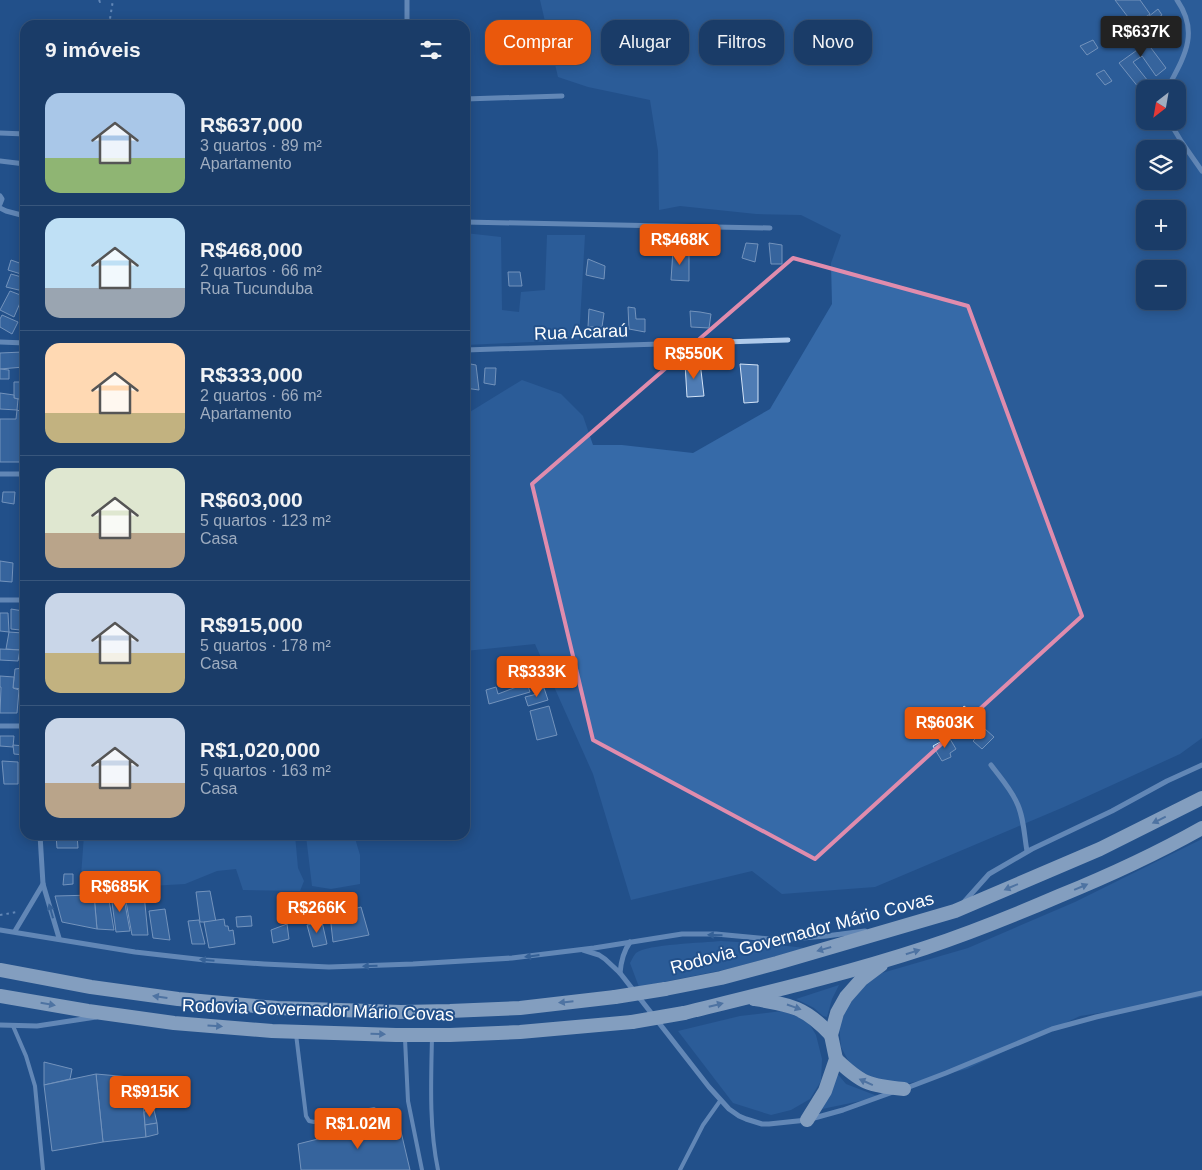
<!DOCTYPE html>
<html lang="pt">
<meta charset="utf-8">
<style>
body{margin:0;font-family:Arial,sans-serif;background:#274771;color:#f1f3f6;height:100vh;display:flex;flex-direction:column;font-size:19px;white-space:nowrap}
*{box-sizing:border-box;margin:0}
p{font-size:16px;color:#9fadc0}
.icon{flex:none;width:28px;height:28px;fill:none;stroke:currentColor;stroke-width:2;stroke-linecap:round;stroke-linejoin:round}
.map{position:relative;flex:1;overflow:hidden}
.sheet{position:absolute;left:20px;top:20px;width:450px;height:820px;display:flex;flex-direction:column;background:#1a3c68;border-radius:15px;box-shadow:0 2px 12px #0003,0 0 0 1px #38567c}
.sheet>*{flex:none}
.hud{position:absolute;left:485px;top:20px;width:475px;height:45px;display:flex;gap:10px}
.needle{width:32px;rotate:211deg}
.buttons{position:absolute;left:1136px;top:80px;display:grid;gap:10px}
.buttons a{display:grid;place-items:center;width:50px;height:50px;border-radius:10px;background:#1a3c68;box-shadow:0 2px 12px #0003,0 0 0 1px #38567c;font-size:25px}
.price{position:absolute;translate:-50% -42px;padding:0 11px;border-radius:5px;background:#ea580c;color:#fff;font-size:16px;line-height:32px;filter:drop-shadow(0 1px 2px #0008)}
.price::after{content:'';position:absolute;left:50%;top:30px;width:15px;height:11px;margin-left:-8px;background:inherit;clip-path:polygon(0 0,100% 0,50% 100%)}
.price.selected{background:#222;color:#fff}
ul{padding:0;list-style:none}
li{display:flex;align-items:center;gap:15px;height:125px;padding:0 25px}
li+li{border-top:1px solid #38567c}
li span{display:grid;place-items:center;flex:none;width:140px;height:100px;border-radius:15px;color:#555}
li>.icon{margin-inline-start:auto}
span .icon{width:60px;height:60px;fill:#fffc;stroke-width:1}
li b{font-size:21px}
h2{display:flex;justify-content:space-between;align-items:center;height:60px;padding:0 25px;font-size:21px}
.chip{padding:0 18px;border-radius:15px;background:#1a3c68;box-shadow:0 2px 12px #0003,0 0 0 1px #38567c;font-size:18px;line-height:45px}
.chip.selected{background:#ea580c;color:#fff}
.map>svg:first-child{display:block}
.green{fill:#366aa8;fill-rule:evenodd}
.building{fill:#4f7cb4;stroke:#d4e4f8}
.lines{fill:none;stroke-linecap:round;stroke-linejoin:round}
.path{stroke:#afcaeb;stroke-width:2;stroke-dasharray:2.5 4;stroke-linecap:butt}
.service{stroke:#afcaeb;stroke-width:4}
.minor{stroke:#afcaeb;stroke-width:5}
.trunk{stroke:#f9fcfe;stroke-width:14}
.trunk-bridge{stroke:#f9fcfe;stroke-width:14}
.oneway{fill:#839dbe}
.oneway2{fill:#4c75a7}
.marked{fill:none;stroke:#e08cad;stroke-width:4;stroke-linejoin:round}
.labels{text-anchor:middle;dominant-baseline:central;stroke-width:4;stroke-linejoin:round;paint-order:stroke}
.street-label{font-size:18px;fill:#fff;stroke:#22508a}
</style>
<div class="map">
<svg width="1202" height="1170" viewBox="0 0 1202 1170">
<rect width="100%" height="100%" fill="#22508a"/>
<!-- green -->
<g class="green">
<path d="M540,0H1202V738L1180,754L1064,807L875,887L782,894L752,871L631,900L593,774L535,644L465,651V415L522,380L561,394L583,416L593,445H622L693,453L770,409L832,304L831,263L841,235L801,215L756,214L680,206L659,210L658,151L650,100L588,87L558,77ZM1145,89H1178V121H1145ZM1145,149H1178V181H1145ZM1145,209H1178V241H1145ZM1145,269H1178V301H1145Z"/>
<path d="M465,233L501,237L502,310L519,312L521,292L545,290L547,235H585L579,340L465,345Z"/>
<path d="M84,835H295L298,868L304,881L300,891L243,890L236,869L217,871L185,884L80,890Z"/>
<path d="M303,835H354L360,855V884L331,889L312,886L306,836Z"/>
<path d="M1202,839V997L1080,1016L967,1069L898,1086L877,1081L850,1064L841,1047L839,1025L855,992L882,973L968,948L1075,902Z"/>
<path d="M721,941L768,944L806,948L728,969L639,987L630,963C632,960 633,956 636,953C647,944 704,943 721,941Z"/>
<path d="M839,985L832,999L827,1017L823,1016L814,1008L796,999Z"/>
<path d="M782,1011L807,1020L816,1035L822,1059L821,1081L810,1099L791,1110L771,1115L733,1103L678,1031L740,1016Z"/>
<path d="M836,1072L846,1084L880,1097L822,1109Z"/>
</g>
<!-- building -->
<g class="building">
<path d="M1115,0H1140L1150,14L1134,25Z"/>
<path d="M1158,9L1162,15L1152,22L1148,17Z"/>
<path d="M1142,21L1146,26L1139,32L1166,68L1156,76L1142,56L1133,62L1148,81L1139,88L1119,63L1140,48L1128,32Z"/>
<path d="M1093,40L1098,48L1087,55L1080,46Z"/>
<path d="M1104,70L1112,81L1105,85L1096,74Z"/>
<path d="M746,243L758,244L755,262L742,258Z"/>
<path d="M769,243L782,245V264H771Z"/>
<path d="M673,250L689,252V281L671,280Z"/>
<path d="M588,259L605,266L604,279L586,275Z"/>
<path d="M11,260L25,265L21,274L8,270Z"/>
<path d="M508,272H520L522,286H509Z"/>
<path d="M11,274L25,278L23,291L6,287Z"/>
<path d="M10,291L23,296L14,317L0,310Z"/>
<path d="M628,307L635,308L636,319H645V332L629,329Z"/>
<path d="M589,309L604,313L602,327H588Z"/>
<path d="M690,311L700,312L711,314L709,328L691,327Z"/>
<path d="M2,315L18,322L12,334L0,327V319Z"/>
<path d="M23,352L24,367L0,369V353Z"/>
<path d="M700,362L704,396L687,397L685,363Z"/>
<path d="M465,363L476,365L479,390L465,388Z"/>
<path d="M740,364L758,365V402L744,403Z"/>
<path d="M485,368H496L495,385L484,383Z"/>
<path d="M0,369L9,370V379H0Z"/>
<path d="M14,382H24V400L14,398Z"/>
<path d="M0,393L14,395V398L18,399L17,410L0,409Z"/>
<path d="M17,410L23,412L22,462H0V419H16Z"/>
<path d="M3,492H15L14,504L2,502Z"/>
<path d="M0,561L13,563L12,582L0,581Z"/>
<path d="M11,609L23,611L20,630L11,629Z"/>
<path d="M0,613H8L9,632L0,631Z"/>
<path d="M9,632L23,633L20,650L6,649Z"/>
<path d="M0,649L20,650L18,661L0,660Z"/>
<path d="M23,668L22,689L13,688L15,669Z"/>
<path d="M0,676L14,677L13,688L19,690L17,713H0L1,687H0Z"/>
<path d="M527,683L530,692L489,704L486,690L496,687L498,694Z"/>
<path d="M544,688L548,700L528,706L525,697L537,694V690Z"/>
<path d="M549,706L557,735L537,740L530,711Z"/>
<path d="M964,706L978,717L968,729L955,718Z"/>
<path d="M976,721L985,729L976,739L967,731Z"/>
<path d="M985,729L994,737L982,749L973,741Z"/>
<path d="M0,736H14L13,747L0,746Z"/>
<path d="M950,739L956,749L950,753L951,757L942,761L933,746L942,741L944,743Z"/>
<path d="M13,745L25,746V755L14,754Z"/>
<path d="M20,757H25V775H21Z"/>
<path d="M2,761L18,762V784H4Z"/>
<path d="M56,835H77L78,848H57Z"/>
<path d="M64,874H73V884L63,885Z"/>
<path d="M210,891L216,922H200L196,892Z"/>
<path d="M123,893L130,931L116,932L111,895Z"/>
<path d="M108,894L114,930L97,929L94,895Z"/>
<path d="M144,894L148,935H132L125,896Z"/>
<path d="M94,895L97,929L62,922L55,896Z"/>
<path d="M361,907L369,935L333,942L330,915Z"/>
<path d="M165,909L170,940L153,938L149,911Z"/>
<path d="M251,916L252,926L237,927L236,917Z"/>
<path d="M224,919L225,926H228L229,931L233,930L235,944L209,948L204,922Z"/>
<path d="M199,920L205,944H192L188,921Z"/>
<path d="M322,922L327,944L313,947L307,925Z"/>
<path d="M287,924L289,939L273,943L271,930Z"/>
<path d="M44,1062L72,1069L70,1079L44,1085Z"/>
<path d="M96,1074L141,1078L146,1137L103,1142Z"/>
<path d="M96,1074L103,1142L52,1151L44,1085Z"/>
<path d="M154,1110L157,1123L145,1125L144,1112Z"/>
<path d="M398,1119L410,1170H301L298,1144Z"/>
<path d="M157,1123L158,1134L146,1137L145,1125Z"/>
</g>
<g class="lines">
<!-- path -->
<g class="path">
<path d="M99,0L100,2L102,0"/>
<path d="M109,25L113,0"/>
<path d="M0,915L17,912"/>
</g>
<!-- service -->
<g class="service">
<path d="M13,1026L26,1056L35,1086L43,1170"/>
<path d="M296,1034L306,1116L309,1121L314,1122L374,1109"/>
<path d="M432,1037C431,1081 429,1127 438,1170"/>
<path d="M405,1039L408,1101L422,1170"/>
<path d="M680,1170L703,1125L720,1101"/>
</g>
<!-- minor -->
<g class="minor">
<path d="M407,25V0"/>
<path d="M1167,89C1184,57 1200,33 1177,0"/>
<path d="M465,99L562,96"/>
<path d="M1169,121L1181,141L1202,171"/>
<path d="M0,133L25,134"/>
<path d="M0,161L25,164"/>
<path d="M0,196L2,199L0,204"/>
<path d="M0,208L6,211L25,216"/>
<path d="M465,222L770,228"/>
<path d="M0,342L25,343"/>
<path d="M465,350L788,340"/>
<path d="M0,474H25"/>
<path d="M0,600H25"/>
<path d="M0,726H25"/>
<path d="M991,765C1000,777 1010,788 1016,801C1024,816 1024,835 1027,851"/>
<path d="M40,835L43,884L59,938"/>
<path d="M964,902L989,874L1032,849L1112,811L1167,781L1202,765"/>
<path d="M0,930L135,952L205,960L264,964L329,967L413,964L512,958L594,948L682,934H716L779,940L826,936L865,931"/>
<path d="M15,931L43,884"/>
<path d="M583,950L599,955L605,959L620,973L709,1087L729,1109L739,1116L746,1119L762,1124H769L807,1120L843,1110L893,1092"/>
<path d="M620,973C621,961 623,952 630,942"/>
<path d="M0,1025L37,1026L96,1017"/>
<path d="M904,1089L946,1073L1052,1029L1096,1017L1202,993"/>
</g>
<!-- trunk -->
<g class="trunk">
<path d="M0,970L91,987L178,999L277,1008L401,1012L450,1011L520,1008L615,997"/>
<path d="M665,989L721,978L777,963L955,911L1100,849L1202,798"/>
<path d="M0,996L88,1011L174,1023L272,1031L396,1035H450L520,1032L632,1022"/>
<path d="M754,999C791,1005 805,1007 831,1035"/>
<path d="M684,1013C765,993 846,974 925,948C970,933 1015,915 1059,896C1108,876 1156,854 1202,828"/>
<path d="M836,1059C861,1083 869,1086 904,1089"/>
<path d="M807,1120L825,1091L836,1059L831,1035L837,1013L846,997L861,980L881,965"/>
</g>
<!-- trunk-bridge -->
<g class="trunk-bridge">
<path d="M615,997L665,989"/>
<path d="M632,1022L684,1013"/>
</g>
</g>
<!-- one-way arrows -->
<defs><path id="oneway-solid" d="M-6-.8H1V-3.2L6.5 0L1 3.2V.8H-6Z" transform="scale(1.25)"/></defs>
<g class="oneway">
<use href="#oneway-solid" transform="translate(1159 820) rotate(154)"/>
<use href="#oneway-solid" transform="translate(1011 887) rotate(157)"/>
<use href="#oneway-solid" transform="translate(1081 887) rotate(-23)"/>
<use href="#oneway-solid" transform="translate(824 949) rotate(164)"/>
<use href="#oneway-solid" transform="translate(913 952) rotate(-17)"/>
<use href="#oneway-solid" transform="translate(160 997) rotate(-172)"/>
<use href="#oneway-solid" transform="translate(566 1002) rotate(174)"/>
<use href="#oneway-solid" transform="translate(48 1004) rotate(10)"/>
<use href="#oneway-solid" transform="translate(716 1005) rotate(-14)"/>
<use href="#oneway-solid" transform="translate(794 1007) rotate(19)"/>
<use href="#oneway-solid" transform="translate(215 1026) rotate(4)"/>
<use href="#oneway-solid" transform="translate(378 1034) rotate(2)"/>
<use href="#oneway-solid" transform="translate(866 1082) rotate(-156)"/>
</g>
<g class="oneway2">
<use href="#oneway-solid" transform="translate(51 911) rotate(-106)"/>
<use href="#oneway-solid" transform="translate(715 935) rotate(-178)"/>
<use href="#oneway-solid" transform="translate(532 956) rotate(173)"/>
<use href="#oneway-solid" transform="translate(207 960) rotate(-175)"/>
<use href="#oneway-solid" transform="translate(370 966) rotate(178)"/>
</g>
<!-- marked area -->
<path d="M0 0H1202V1170H0ZM793,258L968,306L1082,616L815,859L593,740L532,484Z" fill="#22508a" fill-opacity=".55" fill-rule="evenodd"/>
<path class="marked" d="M793,258L968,306L1082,616L815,859L593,740L532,484Z"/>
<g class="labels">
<!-- street labels -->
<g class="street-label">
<text transform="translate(581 332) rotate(-2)">Rua Acaraú</text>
<text transform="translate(802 933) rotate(-15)">Rodovia Governador Mário Covas</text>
<text transform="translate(318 1010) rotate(2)">Rodovia Governador Mário Covas</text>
</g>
</g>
</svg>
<div class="buttons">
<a><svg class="needle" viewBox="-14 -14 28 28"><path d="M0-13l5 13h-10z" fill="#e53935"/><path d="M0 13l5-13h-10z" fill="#9fadc0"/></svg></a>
<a><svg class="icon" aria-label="layers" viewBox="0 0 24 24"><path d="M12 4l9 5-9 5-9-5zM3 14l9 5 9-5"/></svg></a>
<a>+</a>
<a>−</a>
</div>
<b class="price selected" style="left:1141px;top:58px">R$637K</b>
<b class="price" style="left:680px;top:266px">R$468K</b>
<b class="price" style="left:694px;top:380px">R$550K</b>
<b class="price" style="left:537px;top:698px">R$333K</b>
<b class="price" style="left:945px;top:749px">R$603K</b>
<b class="price" style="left:120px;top:913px">R$685K</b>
<b class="price" style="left:317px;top:934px">R$266K</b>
<b class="price" style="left:150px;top:1118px">R$915K</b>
<b class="price" style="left:358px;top:1150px">R$1.02M</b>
<div class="hud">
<a class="chip selected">Comprar</a>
<a class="chip">Alugar</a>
<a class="chip">Filtros</a>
<a class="chip">Novo</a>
</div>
<section class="sheet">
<h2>9 imóveis<svg class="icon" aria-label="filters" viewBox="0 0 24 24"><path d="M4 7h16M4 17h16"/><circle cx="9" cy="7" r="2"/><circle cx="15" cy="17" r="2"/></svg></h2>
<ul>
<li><span style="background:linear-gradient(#a9c7e8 65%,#8fb573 0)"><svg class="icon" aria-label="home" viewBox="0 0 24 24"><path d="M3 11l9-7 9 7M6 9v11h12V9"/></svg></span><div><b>R$637,000</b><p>3 quartos · 89 m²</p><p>Apartamento</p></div></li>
<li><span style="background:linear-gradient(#bfe0f5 70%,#9aa5b1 0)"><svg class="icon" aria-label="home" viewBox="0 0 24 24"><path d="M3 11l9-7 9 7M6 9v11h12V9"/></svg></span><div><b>R$468,000</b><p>2 quartos · 66 m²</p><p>Rua Tucunduba</p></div></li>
<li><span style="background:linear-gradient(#ffd9b3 70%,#c2b280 0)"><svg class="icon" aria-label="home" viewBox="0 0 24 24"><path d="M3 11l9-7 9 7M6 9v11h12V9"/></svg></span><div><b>R$333,000</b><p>2 quartos · 66 m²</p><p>Apartamento</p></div></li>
<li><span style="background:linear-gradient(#dfe7d0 65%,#b9a48a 0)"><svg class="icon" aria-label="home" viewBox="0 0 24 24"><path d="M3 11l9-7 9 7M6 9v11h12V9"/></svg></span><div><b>R$603,000</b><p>5 quartos · 123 m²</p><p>Casa</p></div></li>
<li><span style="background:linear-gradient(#c9d6e8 60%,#c2b280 0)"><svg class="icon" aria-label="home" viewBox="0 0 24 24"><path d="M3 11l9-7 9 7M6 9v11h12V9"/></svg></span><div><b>R$915,000</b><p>5 quartos · 178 m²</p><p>Casa</p></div></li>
<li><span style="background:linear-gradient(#c9d6e8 65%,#b9a48a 0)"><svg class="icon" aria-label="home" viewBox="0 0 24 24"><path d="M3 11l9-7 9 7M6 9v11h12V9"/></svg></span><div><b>R$1,020,000</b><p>5 quartos · 163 m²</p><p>Casa</p></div></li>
</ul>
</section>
</div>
